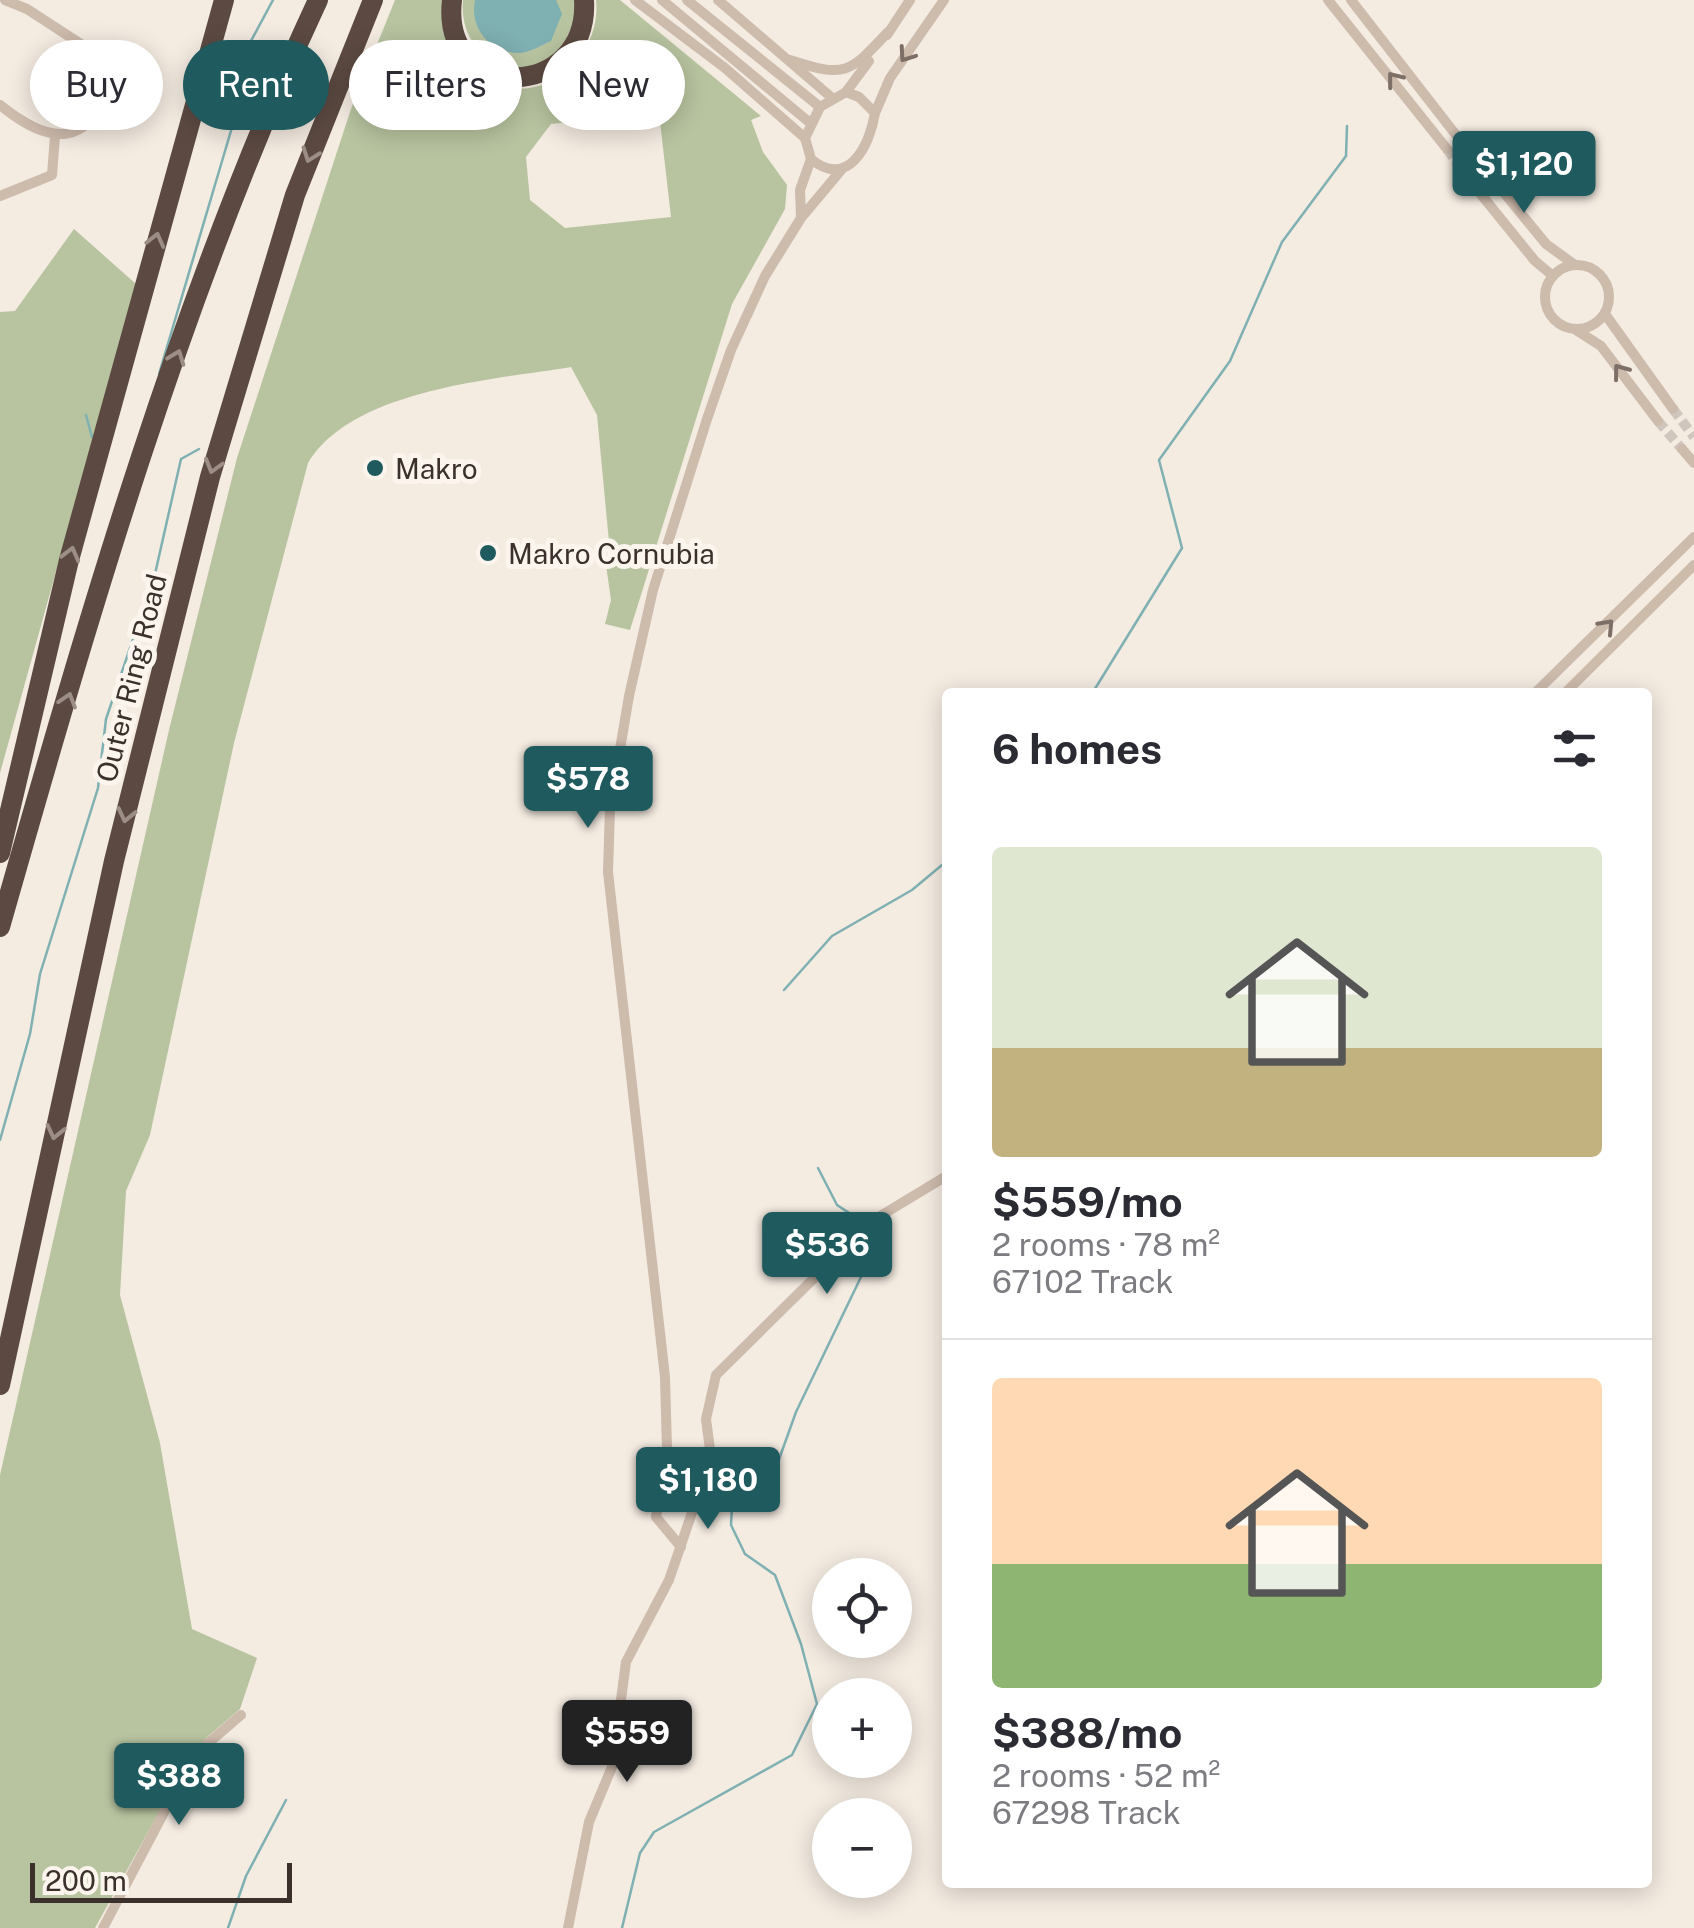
<!DOCTYPE html>
<meta charset="utf-8">
<style>
body{margin:0;font-family:"Public Sans",sans-serif;background:#f2f2f3;color:#2b2b33;height:100vh;display:flex;flex-direction:column;font-size:38px;white-space:nowrap}
*{box-sizing:border-box;margin:0}
p{font-size:32px;color:#7c7c81}
.icon{flex:none;width:55px;height:55px;fill:none;stroke:currentColor;stroke-width:2;stroke-linecap:round;stroke-linejoin:round}
.map{position:relative;flex:1;overflow:hidden}
.drawer{position:absolute;left:942px;top:688px;width:710px;height:1200px;display:flex;flex-direction:column;background:#fff;border-radius:10px;box-shadow:0 5px 25px #0003}
.drawer>*{flex:none}
.hud{position:absolute;left:30px;top:40px;width:762px;height:90px;display:flex;gap:20px}
.controls{position:absolute;left:812px;top:1558px;display:grid;gap:20px}
.controls a{display:grid;place-items:center;width:100px;height:100px;border-radius:50%;background:#fff;box-shadow:0 5px 25px #0003;font-size:50px}
.scale{position:absolute;left:30px;bottom:25px;width:262px;box-sizing:border-box;padding-left:10px;border:5px solid #3b302b;border-top:0;font-size:28px;line-height:35px;white-space:nowrap;color:#3b302b;-webkit-text-stroke:8px #fbf5ee;paint-order:stroke}
.price{position:absolute;translate:-50% -85px;padding:0 22px;border-radius:10px;background:#1f5a5e;color:#fff;font-size:32px;line-height:65px;filter:drop-shadow(0 2px 5px #0008)}
.price::after{content:'';position:absolute;left:50%;top:60px;width:30px;height:22px;margin-left:-15px;background:inherit;clip-path:polygon(0 0,100% 0,50% 100%)}
.price.on{background:#222;color:#fff}
ul{padding:0;list-style:none}
li{display:grid;align-content:center;gap:20px;height:530px;padding:0 50px}
li+li{border-top:2px solid #e1e1e2}
li span{display:grid;place-items:center;height:310px;border-radius:10px;color:#555}
li>.icon{margin-inline-start:auto}
span .icon{width:180px;height:180px;fill:#fffc;stroke-width:1}
li b{font-size:42px}
h2{display:flex;justify-content:space-between;align-items:center;height:120px;padding:0 50px;font-size:42px}
.tag{padding:0 35px;border-radius:45px;background:#fff;box-shadow:0 5px 25px #0003;font-size:35px;line-height:90px}
.tag.on{background:#1f5a5e;color:#fff}
.map>svg:first-child{display:block}
.green{fill:#b8c4a0;fill-rule:evenodd}
.water{fill:#7fb0b2}
.lines{fill:none;stroke-linecap:round;stroke-linejoin:round}
.stream{stroke:#7fb0b2;stroke-width:2.5}
.street-tunnel{stroke:#cfc6bd;stroke-width:10;stroke-dasharray:10 5;stroke-linecap:butt}
.street{stroke:#cdbbac;stroke-width:10}
.highway{stroke:#5c4a42;stroke-width:20}
.oneway{stroke:#7d6f65}
.oneway2{stroke:#9c8e87}
.poi-dot{fill:#1f5a5e;stroke:#fbf5ee;stroke-width:4}
.labels{text-anchor:middle;dominant-baseline:central;stroke-width:10;stroke-linejoin:round;paint-order:stroke}
.poi-label{font-size:28px;fill:#3b302b;stroke:#fbf5ee;text-anchor:start}
.street-label{font-size:28px;fill:#3b302b;stroke:#fbf5ee}
</style>
<div class="map">
<svg width="1694" height="1928" viewBox="0 0 1694 1928">
<rect width="100%" height="100%" fill="#f4ebe1"/>
<!-- green -->
<g class="green">
<path d="M395,0H443C441,26 450,36 466,55C474,64 482,78 494,83C548,106 602,53 596,0H620L761,116L751,120L763,152L787,185L785,209L732,304L630,630L605,624L611,600L606,565L611,563L597,415L571,367C493,380 353,389 308,463L234,743L150,1135L126,1191L120,1295L160,1443L192,1629L257,1658L240,1709L206,1738L179,1776L95,1928H0V1475L169,730L237,458L351,109ZM659,113L671,217L565,228L530,200L526,157L551,124Z"/>
<path d="M463,0H577L578,14L559,54C548,59 534,67 522,68C484,70 459,35 463,0Z"/>
<path d="M74,229L136,284L0,773V312L15,311Z"/>
</g>
<!-- water -->
<path class="water" d="M475,0H556L562,14L551,41C542,45 530,52 521,53C491,54 469,29 475,0Z"/>
<g class="lines">
<!-- stream -->
<g class="stream">
<path d="M159,374L241,97L244,54L273,0"/>
<path d="M86,415L92,437"/>
<path d="M1093,692L1182,548L1159,460L1230,361L1282,242L1346,156L1347,126"/>
<path d="M784,990L832,936L912,890L948,860"/>
<path d="M0,1140L30,1034L40,974L98,788L106,719L155,574L181,459L199,449"/>
<path d="M818,1168L837,1205L863,1222"/>
<path d="M228,1928L246,1876L286,1800"/>
<path d="M622,1928L640,1853L654,1832L792,1755L817,1704L801,1644L775,1575L745,1554L731,1525L732,1506L738,1490L777,1465L796,1412L874,1250L872,1233"/>
</g>
<!-- street-tunnel -->
<g class="street-tunnel">
<path d="M1456,135L1483,167"/>
<path d="M1447,149L1471,182"/>
<path d="M1673,409L1694,437"/>
<path d="M1658,421L1682,449"/>
</g>
<!-- street -->
<g class="street">
<path d="M635,0L725,68L805,138"/>
<path d="M662,0L809,122"/>
<path d="M687,0L820,107"/>
<path d="M718,0L831,97"/>
<path d="M1328,0L1447,149"/>
<path d="M1351,0L1456,135"/>
<path d="M887,35L910,0"/>
<path d="M790,60C845,78 849,74 888,32"/>
<path d="M846,92L859,97L875,113C870,145 848,190 811,159L805,138L820,107Z"/>
<path d="M846,92L869,61"/>
<path d="M0,105C51,146 85,148 118,83L114,69L104,59L27,9L5,0"/>
<path d="M875,113L890,78L944,0"/>
<path d="M1483,167L1546,244L1575,265"/>
<path d="M1471,182L1535,261L1553,276"/>
<path d="M0,196L52,175L55,136"/>
<path d="M801,217L800,190L811,159"/>
<circle cx="1577" cy="297" r="32"/>
<path d="M1605,314L1673,409"/>
<path d="M1576,330L1601,346L1658,421"/>
<path d="M1682,449L1694,463"/>
<path d="M1536,692L1694,537"/>
<path d="M1566,692L1694,565"/>
<path d="M681,1547L656,1517L659,1497L668,1485L665,1377L608,872L610,808L629,696L653,590L707,419L731,350L765,276L801,218L842,169"/>
<path d="M103,1928L179,1784L206,1745L241,1715"/>
<path d="M568,1928L589,1822L612,1767L626,1662L669,1580L711,1457L706,1419L716,1375L872,1221L948,1175"/>
</g>
<!-- highway -->
<g class="highway">
<path d="M452,0C440,105 590,101 584,0"/>
<path d="M0,853L69,560L224,0"/>
<path d="M0,927C88,618 182,291 318,0"/>
<path d="M0,1385L114,861L210,477L295,195L373,0"/>
</g>
</g>
<!-- one-way arrows -->
<defs><path id="oneway-chevron" d="M-2-3.5L2.5 0L-2 3.5" fill="none" stroke-width="1.6" stroke-linecap="round" stroke-linejoin="round" transform="scale(2.5)"/></defs>
<g class="oneway">
<use href="#oneway-chevron" transform="translate(906 55) rotate(125)"/>
<use href="#oneway-chevron" transform="translate(1394 79) rotate(-128)"/>
<use href="#oneway-chevron" transform="translate(1620 371) rotate(-127)"/>
<use href="#oneway-chevron" transform="translate(1607 626) rotate(-47)"/>
</g>
<g class="oneway2">
<use href="#oneway-chevron" transform="translate(310 155) rotate(110)"/>
<use href="#oneway-chevron" transform="translate(156 240) rotate(-76)"/>
<use href="#oneway-chevron" transform="translate(177 357) rotate(-69)"/>
<use href="#oneway-chevron" transform="translate(213 466) rotate(106)"/>
<use href="#oneway-chevron" transform="translate(71 554) rotate(-75)"/>
<use href="#oneway-chevron" transform="translate(68 700) rotate(-73)"/>
<use href="#oneway-chevron" transform="translate(126 815) rotate(103)"/>
<use href="#oneway-chevron" transform="translate(55 1132) rotate(103)"/>
</g>
<!-- markers -->
<g class="poi-dot">
<circle cx="375" cy="468" r="10"/>
<circle cx="488" cy="553" r="10"/>
</g>
<g class="labels">
<!-- poi labels -->
<g class="poi-label">
<text x="395" y="468">Makro</text>
<text x="508" y="553">Makro Cornubia</text>
</g>
<!-- street labels -->
<g class="street-label">
<text transform="translate(131 678) rotate(-76)">Outer Ring Road</text>
</g>
</g>
</svg>
<div class="controls">
<a><svg class="icon" aria-label="locate" viewBox="0 0 24 24"><circle cx="12" cy="12" r="6"/><path d="M12 2v4M12 18v4M2 12h4M18 12h4"/></svg></a>
<a>+</a>
<a>−</a>
</div>
<div class="scale">200 m</div>
<b class="price" style="left:1524px;top:216px">$1,120</b>
<b class="price" style="left:588px;top:831px">$578</b>
<b class="price" style="left:827px;top:1297px">$536</b>
<b class="price" style="left:708px;top:1532px">$1,180</b>
<b class="price on" style="left:627px;top:1785px">$559</b>
<b class="price" style="left:179px;top:1828px">$388</b>
<div class="hud">
<a class="tag">Buy</a>
<a class="tag on">Rent</a>
<a class="tag">Filters</a>
<a class="tag">New</a>
</div>
<section class="drawer">
<h2>6 homes<svg class="icon" aria-label="filters" viewBox="0 0 24 24"><path d="M4 7h16M4 17h16"/><circle cx="9" cy="7" r="2"/><circle cx="15" cy="17" r="2"/></svg></h2>
<ul>
<li><span style="background:linear-gradient(#dfe7d0 65%,#c2b280 0)"><svg class="icon" aria-label="home" viewBox="0 0 24 24"><path d="M3 11l9-7 9 7M6 9v11h12V9"/></svg></span><div><b>$559/mo</b><p>2 rooms · 78 m²</p><p>67102 Track</p></div></li>
<li><span style="background:linear-gradient(#ffd9b3 60%,#8fb573 0)"><svg class="icon" aria-label="home" viewBox="0 0 24 24"><path d="M3 11l9-7 9 7M6 9v11h12V9"/></svg></span><div><b>$388/mo</b><p>2 rooms · 52 m²</p><p>67298 Track</p></div></li>
</ul>
</section>
</div>
